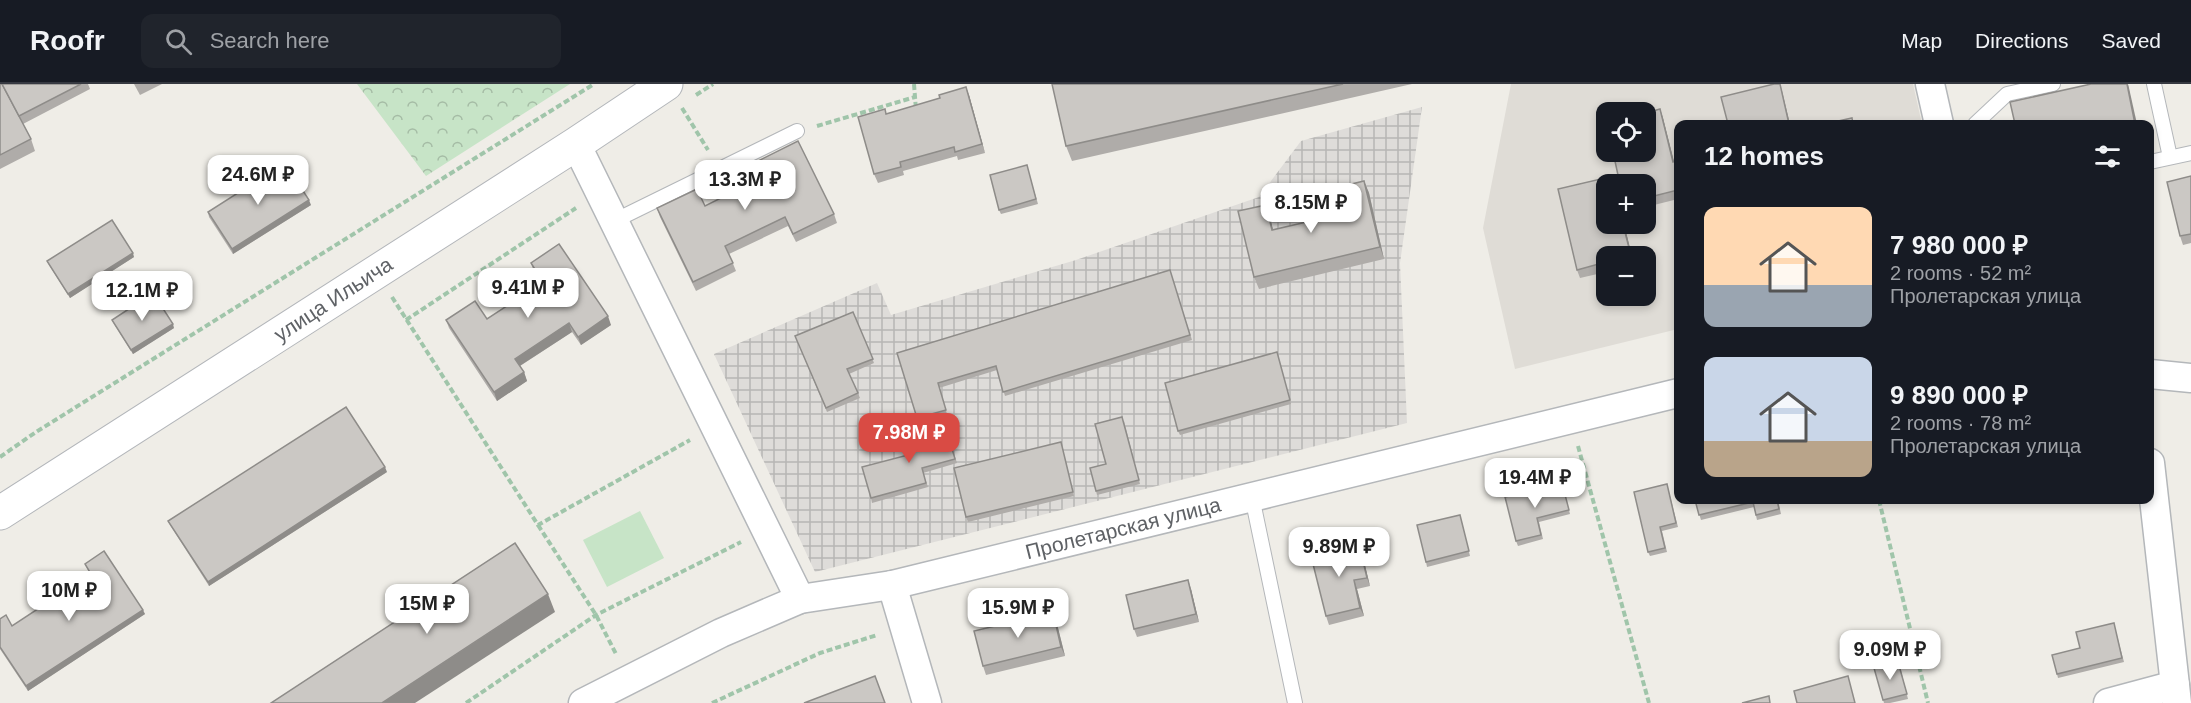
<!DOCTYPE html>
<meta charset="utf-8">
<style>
body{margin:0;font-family:Arial,sans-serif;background:#20242c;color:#f1f3f6;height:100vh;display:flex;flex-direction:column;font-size:22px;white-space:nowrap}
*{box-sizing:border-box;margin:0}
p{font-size:20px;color:#9ea1a6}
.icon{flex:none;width:33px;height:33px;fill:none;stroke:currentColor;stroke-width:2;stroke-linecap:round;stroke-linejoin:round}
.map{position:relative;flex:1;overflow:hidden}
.panel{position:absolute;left:1674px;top:36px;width:480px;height:384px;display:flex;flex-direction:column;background:#171b24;border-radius:12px;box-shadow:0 3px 9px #0003}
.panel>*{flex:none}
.buttons{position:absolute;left:1596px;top:18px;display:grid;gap:12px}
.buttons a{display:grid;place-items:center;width:60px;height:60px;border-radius:12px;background:#171b24;box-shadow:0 3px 9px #0003;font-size:30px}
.price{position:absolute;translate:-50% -51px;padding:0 14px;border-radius:12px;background:#fff;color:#222;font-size:20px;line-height:39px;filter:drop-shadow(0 2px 3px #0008)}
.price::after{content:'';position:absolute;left:50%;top:36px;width:18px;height:14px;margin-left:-9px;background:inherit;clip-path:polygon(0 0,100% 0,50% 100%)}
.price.active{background:#d94b44;color:#fff}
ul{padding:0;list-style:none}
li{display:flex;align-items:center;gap:18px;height:150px;padding:0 30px}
li span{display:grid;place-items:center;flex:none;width:168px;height:120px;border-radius:12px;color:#555}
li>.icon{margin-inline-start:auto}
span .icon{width:72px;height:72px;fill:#fffc;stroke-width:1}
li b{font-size:26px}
h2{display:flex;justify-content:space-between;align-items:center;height:72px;padding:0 30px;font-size:26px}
header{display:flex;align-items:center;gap:36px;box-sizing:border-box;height:84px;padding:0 30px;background:#171b24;border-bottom:2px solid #363941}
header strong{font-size:28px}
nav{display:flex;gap:33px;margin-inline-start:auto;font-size:21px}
.search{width:420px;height:54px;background:#20242c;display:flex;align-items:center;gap:15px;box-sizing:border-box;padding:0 21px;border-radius:12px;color:#9ea1a6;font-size:22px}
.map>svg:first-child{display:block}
.industrial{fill:url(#industrial-grid)}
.education{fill:#dfdcd6;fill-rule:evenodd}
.green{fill:#c7e4c7}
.forest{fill:url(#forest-crowns)}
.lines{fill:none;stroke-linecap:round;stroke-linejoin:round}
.service-casing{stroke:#b4b7ba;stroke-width:16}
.minor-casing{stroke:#b4b7ba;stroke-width:31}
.secondary-casing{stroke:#b3b6ba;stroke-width:35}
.path{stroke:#a0c5aa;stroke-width:4;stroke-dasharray:6 3;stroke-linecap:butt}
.service{stroke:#fff;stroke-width:14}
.minor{stroke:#fff;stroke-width:28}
.secondary{stroke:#fff;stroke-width:33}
.wall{fill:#afaca9}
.shaded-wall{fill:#8e8c89}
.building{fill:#cbc8c4;stroke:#8e8c89;stroke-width:1.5}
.labels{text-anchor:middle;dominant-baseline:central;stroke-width:4.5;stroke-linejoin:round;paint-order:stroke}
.street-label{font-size:21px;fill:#5f6266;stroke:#fff}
</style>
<header>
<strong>Roofr</strong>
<div class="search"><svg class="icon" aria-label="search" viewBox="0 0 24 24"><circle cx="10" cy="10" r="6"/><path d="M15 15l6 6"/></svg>Search here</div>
<nav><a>Map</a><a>Directions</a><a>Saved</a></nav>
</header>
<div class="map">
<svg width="2191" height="619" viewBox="0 0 2191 619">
<defs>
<pattern id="industrial-grid" width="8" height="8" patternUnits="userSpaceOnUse" patternTransform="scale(1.5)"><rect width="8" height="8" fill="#dedcd9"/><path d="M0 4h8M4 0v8" fill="none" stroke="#b7b6b4"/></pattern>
<pattern id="forest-crowns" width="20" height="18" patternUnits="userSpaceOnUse" patternTransform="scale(1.5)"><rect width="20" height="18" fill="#c7e4c7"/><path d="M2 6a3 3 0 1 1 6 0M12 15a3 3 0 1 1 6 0" fill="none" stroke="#a5bca5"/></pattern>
</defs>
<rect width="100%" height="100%" fill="#efede7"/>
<!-- industrial -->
<path class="industrial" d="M1422,23L1400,179L1407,339L815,488L714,270L877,199L891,231L1076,176L1259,113L1301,57Z"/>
<!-- education -->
<path class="education" d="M1511,0H1913L1922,40H1678V245L1515,285L1483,144ZM1606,28H1646V68H1606ZM1606,100H1646V140H1606ZM1606,172H1646V212H1606Z"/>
<!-- green -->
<path class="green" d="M640,427L664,474L607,503L583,456Z"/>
<!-- forest -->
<path class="forest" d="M357,0H570L426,92Z"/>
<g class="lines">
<defs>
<g id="service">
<path d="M2154,0L2170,73"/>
<path d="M1975,40L2007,10L2053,0"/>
<path d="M2150,78L2191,69"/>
<path d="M614,137L797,47"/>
<path d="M1252,413L1295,619"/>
</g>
<g id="minor">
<path d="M1930,0L1939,40"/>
<path d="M576,60L800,515"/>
<path d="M2150,290L2191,294"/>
<path d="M2150,379L2177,619"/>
<path d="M892,501L927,619"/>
<path d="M583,619L721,549L800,515L892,501L1678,309"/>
<path d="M2108,619L2175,601"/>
</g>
<path id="secondary" d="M0,429L576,60L666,0"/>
</defs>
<!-- service casing -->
<use href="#service" class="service-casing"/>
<!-- minor casing -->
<use href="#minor" class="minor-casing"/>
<!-- secondary casing -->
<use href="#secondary" class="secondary-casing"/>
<!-- path -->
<g class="path">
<path d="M914,0L916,26"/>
<path d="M696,11L713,0"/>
<path d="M682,24L708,66"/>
<path d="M817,42L915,13"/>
<path d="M392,213L538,441L690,356"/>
<path d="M406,236L576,124"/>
<path d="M1578,362L1649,619"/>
<path d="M0,373L36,348L594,0"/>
<path d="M1879,416L1928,619"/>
<path d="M538,441L596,531L616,570"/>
<path d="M466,619L596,531L741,458"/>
<path d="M712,619L820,569L877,551"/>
</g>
<!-- service -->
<use href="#service" class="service"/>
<!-- minor -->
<use href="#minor" class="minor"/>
<!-- secondary -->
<use href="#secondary" class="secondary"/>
</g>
<!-- wall -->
<g class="wall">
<path d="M0,0H88L90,5L23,40L31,55L35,67L0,85Z"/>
<path d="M134,0H162L140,11Z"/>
<path d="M1052,0H1412L1072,77L1066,62Z"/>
<path d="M969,11L985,69L958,76L957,72L903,87L904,91L878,99L874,90L887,30Z"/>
<path d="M1660,25L1663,34L1674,77L1678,76V115L1646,123V100H1606V140H1624L1632,172H1606V188L1580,194L1577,186L1558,105L1618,91L1613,68H1646V29Z"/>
<path d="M758,77L834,130L837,139L796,158L788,142L729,170L736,187L696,207L660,133L657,124L705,122L764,93Z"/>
<path d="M1028,86L1038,120L1001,130L999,126Z"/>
<path d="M2191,92V159L2183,161L2180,152Z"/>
<path d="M1364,97L1369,109L1384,175L1259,205L1254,193L1266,121L1273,146L1341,130Z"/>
<path d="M311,121L233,170L209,133L208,128Z"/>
<path d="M134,173L70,214L49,181L47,177Z"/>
<path d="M531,179L611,241L581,261L572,248L520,282L524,288L527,297L497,317L449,244L446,236L487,235L541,199L534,188Z"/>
<path d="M1170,186L1192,256L1005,312L997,286L939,304L947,330L919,339L897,269Z"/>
<path d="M853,228L874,279L849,290L860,314L827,328L795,252Z"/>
<path d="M112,236L174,244L133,270L114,240Z"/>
<path d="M1278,273L1291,320L1180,351L1178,347Z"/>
<path d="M1124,337L1140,400L1097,411L1096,407L1106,380Z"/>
<path d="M946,344L957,379L923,389L928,403L872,419L871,414L908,371Z"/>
<path d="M1061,358L1074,412L968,438L966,433Z"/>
<path d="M387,388L209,502L170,441L168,437Z"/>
<path d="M1562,399L1570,430L1539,438L1543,455L1518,462L1516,457Z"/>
<path d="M1668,404L1678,443L1662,447L1667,468L1650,472L1648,468Z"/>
<path d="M1695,416H1778L1781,430L1757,436L1754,423L1701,436Z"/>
<path d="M1789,416H1801L1790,418Z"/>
<path d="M1461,436L1470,472L1427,483L1426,478Z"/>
<path d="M1362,469L1370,502L1357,505L1364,532L1329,541L1326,532Z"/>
<path d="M85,480L145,530L28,607L0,565V535L12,542L90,490Z"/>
<path d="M1191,505L1199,538L1137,553L1134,545Z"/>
<path d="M1056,536L1065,572L986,591L983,582Z"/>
<path d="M2115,544L2124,578L2058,594L2057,590L2080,564Z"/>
<path d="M1900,582L1908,615L1890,619H1884L1874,584Z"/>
</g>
<!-- shaded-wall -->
<g class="shaded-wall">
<path d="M1780,0L1782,7L1790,40H1789Z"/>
<path d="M2127,0H2128L2129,4L2137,40H2135Z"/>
<path d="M966,3L969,11L985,69L982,60Z"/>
<path d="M1660,25L1663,34L1676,86L1673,78Z"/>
<path d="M1364,97L1369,109L1384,175L1380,163Z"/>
<path d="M309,116L311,121L233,170L232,165Z"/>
<path d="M1266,121L1270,133L1276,158L1272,146Z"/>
<path d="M1623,140H1624L1632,172H1631Z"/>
<path d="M133,169L134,173L70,214L68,210Z"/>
<path d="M608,232L611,241L581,261L578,253Z"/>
<path d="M569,239L572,248L518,283L515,275Z"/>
<path d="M173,240L174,244L133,270L131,266Z"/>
<path d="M524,288L527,297L497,317L494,308Z"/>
<path d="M385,383L387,388L209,502L208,498Z"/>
<path d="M1359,460L1362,469L1370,502L1367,494Z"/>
<path d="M1188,496L1191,505L1199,538L1196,530Z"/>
<path d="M1354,496L1357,505L1364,532L1360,524Z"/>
<path d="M548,510L555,528L415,619H382Z"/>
<path d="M143,526L145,530L28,607L26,602Z"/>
<path d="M1053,528L1056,536L1065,572L1061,563Z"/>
</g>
<!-- building -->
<g class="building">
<path d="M0,0H2L31,55L0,71Z"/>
<path d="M2,0H81L19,32Z"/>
<path d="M1052,0H1343L1066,62Z"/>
<path d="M1774,0H1780L1789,40H1728L1721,13Z"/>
<path d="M2091,0H2127L2135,40H2015L2010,18Z"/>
<path d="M966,3L982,60L955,68L954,63L900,78L901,83L874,90L858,33L885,25L886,30L940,14L939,11Z"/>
<path d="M1660,25L1673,78L1678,76V106L1646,114V100H1606V140H1623L1631,172H1606V178L1577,186L1558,105L1618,91L1613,68H1646V29Z"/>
<path d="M1852,34L1853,40H1825Z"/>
<path d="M798,57L834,130L793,150L785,133L725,162L733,179L693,198L657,124L697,105L705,122L765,92L758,77Z"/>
<path d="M285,79L309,116L232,165L208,128Z"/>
<path d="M1027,81L1036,115L999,126L990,91Z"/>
<path d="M2191,92V150L2180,152L2167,98Z"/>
<path d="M1364,97L1380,163L1254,193L1238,127L1266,121L1272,146L1341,130L1335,104Z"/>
<path d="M112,136L133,169L68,210L47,177Z"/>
<path d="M559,160L608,232L578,253L569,239L515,275L524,288L494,308L446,236L475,217L487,235L543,198L531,179Z"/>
<path d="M1170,186L1190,251L1003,308L996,282L938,299L946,326L917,334L897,269Z"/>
<path d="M153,209L173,240L131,266L112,236Z"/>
<path d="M853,228L873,275L847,285L858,309L826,324L795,252Z"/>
<path d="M1277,268L1290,316L1178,347L1165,299Z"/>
<path d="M346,323L385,383L208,498L168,437Z"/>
<path d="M1122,333L1139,396L1096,407L1090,384L1106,380L1095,340Z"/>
<path d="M946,344L955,375L922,384L926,399L871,414L862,383L908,371L904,356Z"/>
<path d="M1061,358L1073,408L966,433L954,384Z"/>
<path d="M1562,399L1569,426L1537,434L1541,451L1516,457L1505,413Z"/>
<path d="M1667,400L1676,439L1660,443L1665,464L1648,468L1634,408Z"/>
<path d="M1695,416H1777L1779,425L1756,431L1753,418L1699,431Z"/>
<path d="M1460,431L1469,467L1426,478L1417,441Z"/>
<path d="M515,459L548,510L382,619H271Z"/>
<path d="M1359,460L1367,494L1354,496L1360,524L1326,532L1311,472Z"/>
<path d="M104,467L143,526L26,602L0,563V535L6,531L12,542L91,490L85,480Z"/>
<path d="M1188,496L1196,530L1134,545L1126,511Z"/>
<path d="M1053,528L1061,563L983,582L974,547Z"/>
<path d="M2114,539L2122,574L2057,590L2052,571L2080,564L2076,548Z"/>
<path d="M1898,578L1907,610L1883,616L1874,584Z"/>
<path d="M875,592L885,619H804Z"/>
<path d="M1848,592L1855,619H1797L1794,607Z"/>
<path d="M1769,612L1770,619H1742Z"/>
</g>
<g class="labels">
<!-- street labels -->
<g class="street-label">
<text transform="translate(333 215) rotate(-33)">улица Ильича</text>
<text transform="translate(1123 444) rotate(-14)">Пролетарская улица</text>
</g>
</g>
</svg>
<div class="buttons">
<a><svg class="icon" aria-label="locate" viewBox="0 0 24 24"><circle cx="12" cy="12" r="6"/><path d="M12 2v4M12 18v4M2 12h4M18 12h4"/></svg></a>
<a>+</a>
<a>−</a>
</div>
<b class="price" style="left:258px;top:122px">24.6M ₽</b>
<b class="price" style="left:745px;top:127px">13.3M ₽</b>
<b class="price" style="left:1311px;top:150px">8.15M ₽</b>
<b class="price" style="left:528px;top:235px">9.41M ₽</b>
<b class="price" style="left:142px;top:238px">12.1M ₽</b>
<b class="price active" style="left:909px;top:380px">7.98M ₽</b>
<b class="price" style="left:1535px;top:425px">19.4M ₽</b>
<b class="price" style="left:1339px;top:494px">9.89M ₽</b>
<b class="price" style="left:69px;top:538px">10M ₽</b>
<b class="price" style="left:427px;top:551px">15M ₽</b>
<b class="price" style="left:1018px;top:555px">15.9M ₽</b>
<b class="price" style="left:1890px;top:597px">9.09M ₽</b>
<section class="panel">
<h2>12 homes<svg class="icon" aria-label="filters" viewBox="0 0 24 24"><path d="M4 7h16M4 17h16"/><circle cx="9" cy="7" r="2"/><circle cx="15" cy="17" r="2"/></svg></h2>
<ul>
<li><span style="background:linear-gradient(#ffd9b3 65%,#9aa5b1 0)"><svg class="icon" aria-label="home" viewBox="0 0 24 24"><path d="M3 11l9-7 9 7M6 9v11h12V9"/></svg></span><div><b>7 980 000 ₽</b><p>2 rooms · 52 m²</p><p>Пролетарская улица</p></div></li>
<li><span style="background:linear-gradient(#c9d6e8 70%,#b9a48a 0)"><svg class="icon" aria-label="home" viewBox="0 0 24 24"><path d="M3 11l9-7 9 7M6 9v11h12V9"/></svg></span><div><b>9 890 000 ₽</b><p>2 rooms · 78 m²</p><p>Пролетарская улица</p></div></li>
</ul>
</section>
</div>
